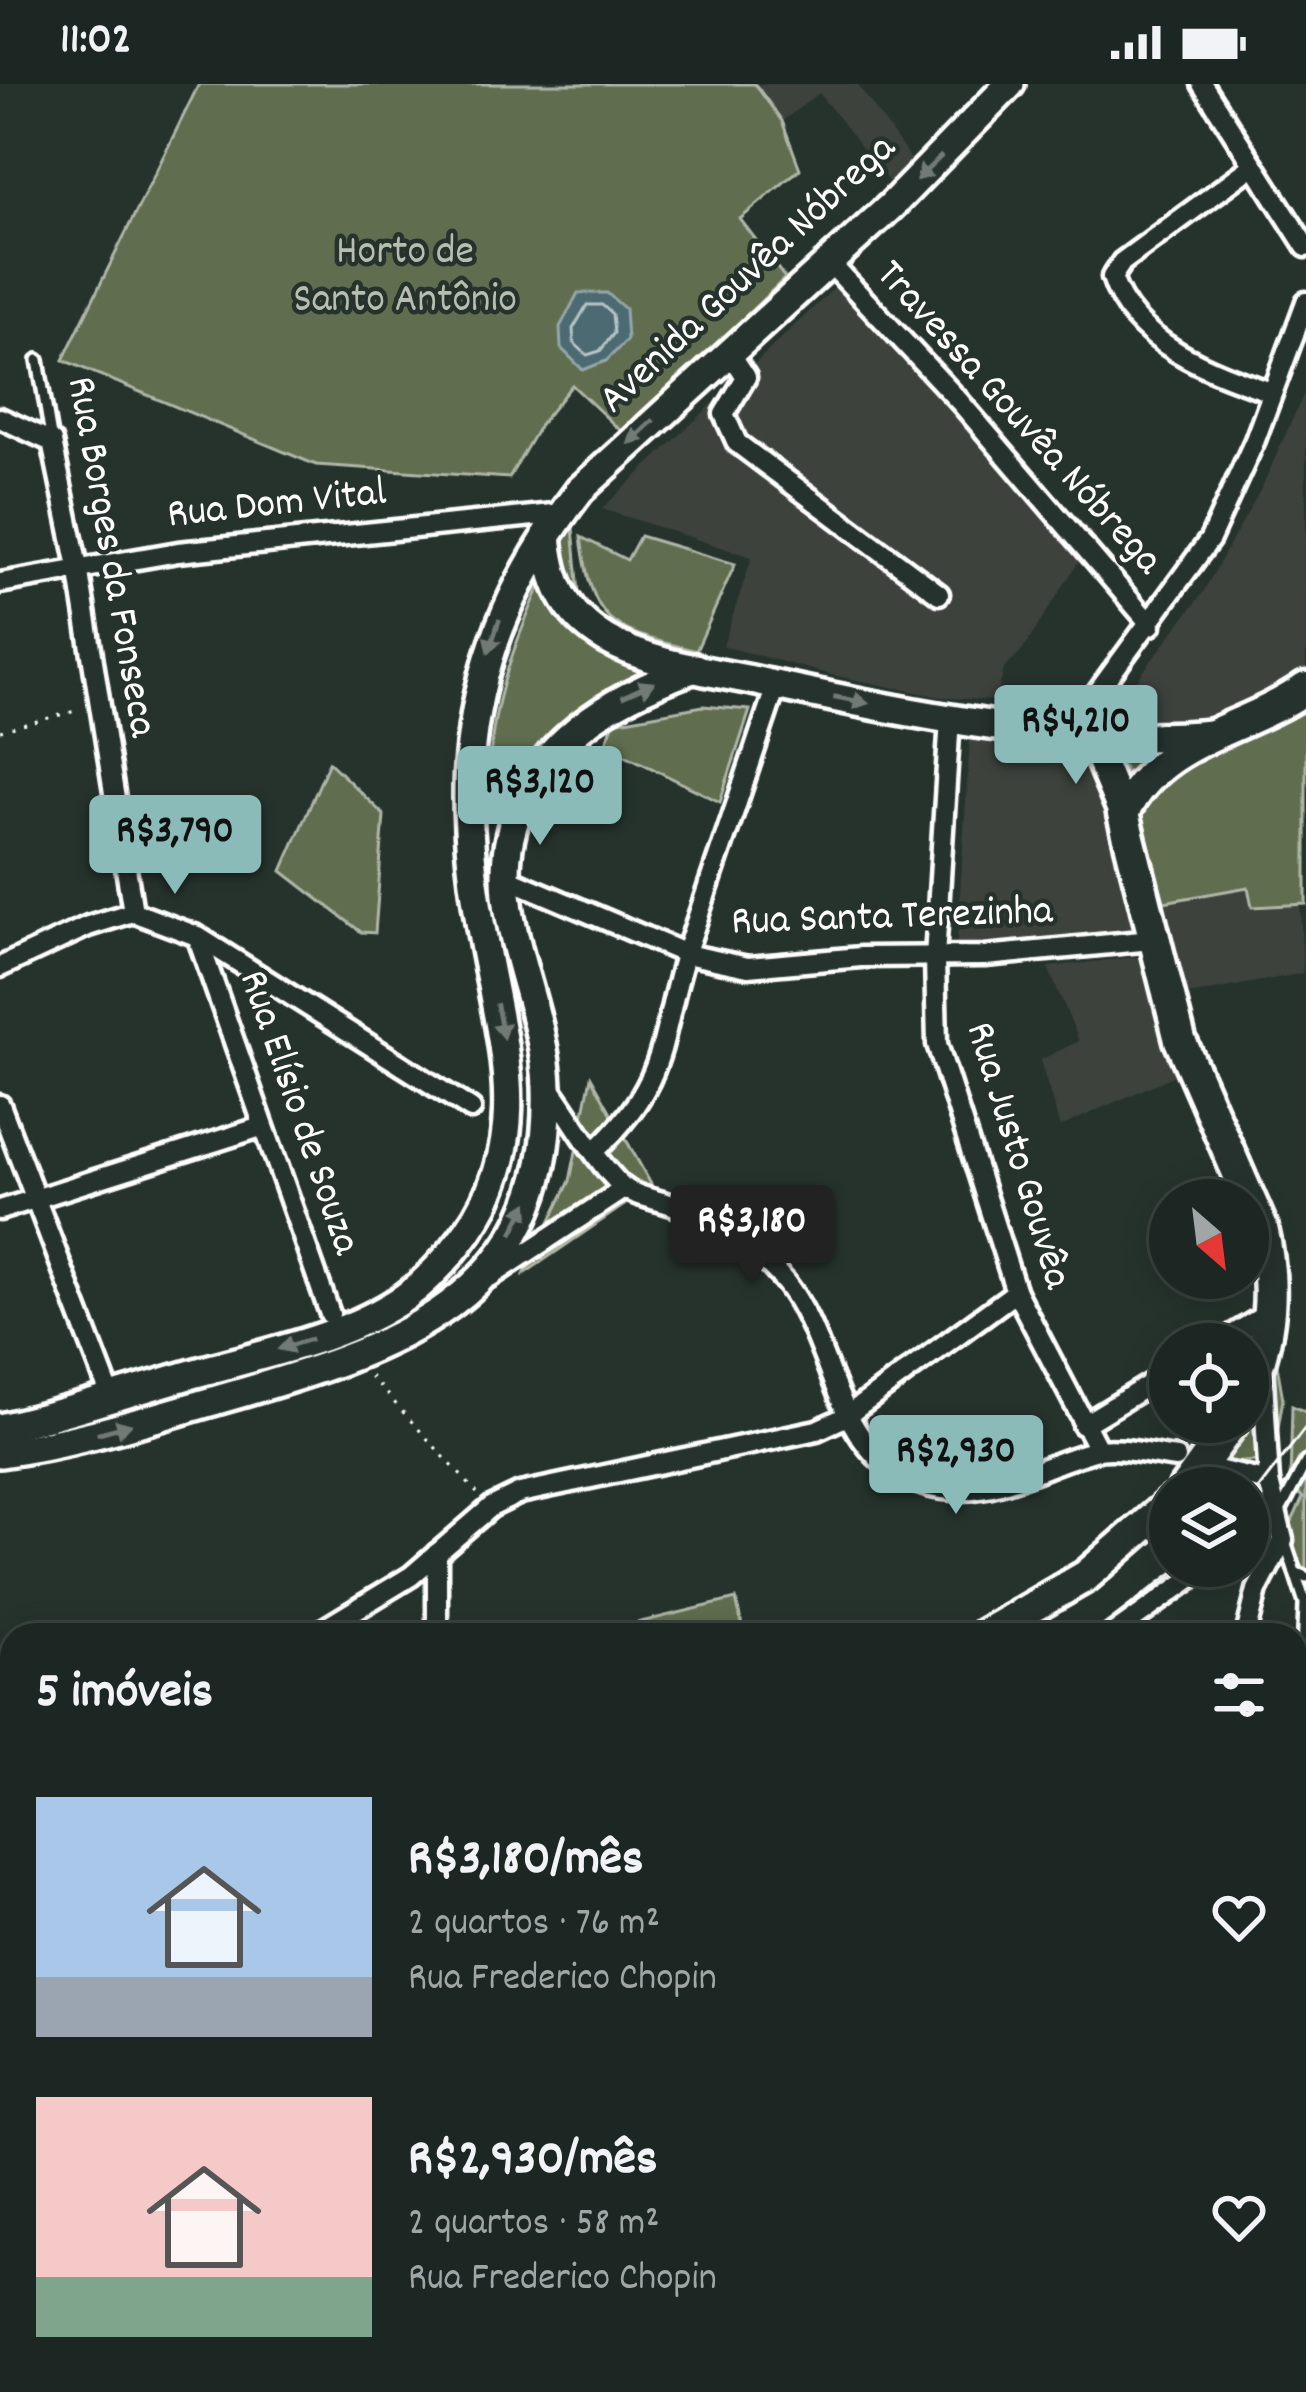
<!DOCTYPE html>
<html lang="pt">
<meta charset="utf-8">
<style>
body{margin:0;font-family:Dekko,sans-serif;background:#29322f;color:#f1f3f6;height:100vh;display:flex;flex-direction:column;font-size:45px;white-space:nowrap}
*{box-sizing:border-box;margin:0}
p{font-size:39px;color:#a0a5a5}
.icon{flex:none;width:66px;height:66px;fill:none;stroke:currentColor;stroke-width:2;stroke-linecap:round;stroke-linejoin:round}
.map{position:relative;flex:1;overflow:hidden}
.panel{position:absolute;left:0px;top:1539px;width:1308px;height:771px;display:flex;flex-direction:column;background:#1c2622;border-radius:36px 36px 0 0;box-shadow:0 6px 30px #0003,0 0 0 3px #3a4340}
.panel>*{flex:none}
.needle{width:78px;rotate:152deg}
.tools{position:absolute;left:1149px;top:1095px;display:grid;gap:24px}
.tools a{display:grid;place-items:center;width:120px;height:120px;border-radius:50%;background:#1c2622;box-shadow:0 6px 30px #0003,0 0 0 3px #3a4340;font-size:60px}
.price{position:absolute;translate:-50% -102px;padding:0 27px;border-radius:12px;background:#8bbbb9;color:#111;font-size:39px;line-height:78px;filter:drop-shadow(0 3px 6px #0008)}
.price::after{content:'';position:absolute;left:50%;top:72px;width:36px;height:27px;margin-left:-18px;background:inherit;clip-path:polygon(0 0,100% 0,50% 100%)}
.price.current{background:#222;color:#fff}
ul{padding:0;list-style:none}
li{display:flex;align-items:center;gap:36px;height:300px;padding:0 36px}
li span{display:grid;place-items:center;flex:none;width:336px;height:240px;border-radius:0px;color:#555}
li>.icon{margin-inline-start:auto}
span .icon{width:144px;height:144px;fill:#fffc;stroke-width:1}
li b{font-size:51px}
h2{display:flex;justify-content:space-between;align-items:center;height:144px;padding:0 36px;font-size:51px}
.status{display:flex;justify-content:space-between;align-items:center;height:84px;padding:0 60px;background:#1c2622;direction:ltr}
.status svg{height:33px;fill:currentColor}
.map>svg:first-child{display:block}
.built{fill:#3c433d}
.green{fill:#606e50;stroke:#b0b6a8;stroke-width:3}
.water{fill:#4c6a72;stroke:#94a6aa;stroke-width:3}
.lines{fill:none;stroke-linecap:round;stroke-linejoin:round}
.shore{stroke:#b7c3c7;stroke-width:3}
.lane-casing{stroke:#fff;stroke-width:18}
.street-casing{stroke:#fff;stroke-width:27}
.secondary-casing{stroke:#fff;stroke-width:36}
.primary-casing{stroke:#fff;stroke-width:39}
.path{stroke:#fff;stroke-width:3;stroke-dasharray:3 9;stroke-linecap:butt}
.lane{stroke:#26332d;stroke-width:9}
.street{stroke:#26332d;stroke-width:18}
.secondary{stroke:#26332d;stroke-width:27}
.primary{stroke:#26332d;stroke-width:30}
.tram{stroke:#fff;stroke-width:3}
.oneway{fill:#727a76}
.labels{text-anchor:middle;dominant-baseline:central;stroke-width:9;stroke-linejoin:round;paint-order:stroke}
.park-label{font-size:42px;fill:#b7beb0;stroke:#26332d}
.street-label{font-size:42px;fill:#fff;stroke:#26332d}
</style>
<div class="status"><b>11:02</b><svg viewBox="0 0 49 12"><path d="M0 12V9h3v3zM5 12V6h3v6zM10 12V3h3v9zM15 12V0h3v12zM26 1h20v11H26zM47 4h2v5h-2z"/></svg></div>
<div class="map">
<svg width="1306" height="2308" viewBox="0 0 1306 2308">
<rect width="100%" height="100%" fill="#26332d"/>
<filter id="ink" filterUnits="userSpaceOnUse"><feTurbulence type="fractalNoise" baseFrequency=".00833" numOctaves="2"/><feDisplacementMap in="SourceGraphic" scale="24" xChannelSelector="R" yChannelSelector="G"/><feConvolveMatrix kernelMatrix="1 2 1 2 8 2 1 2 1" color-interpolation-filters="sRGB"/></filter>
<g filter="url(#ink)">
<!-- built -->
<g class="built">
<path d="M755,0H857L914,80L890,100L819,9L782,37Z"/>
<path d="M852,187L1095,452L1022,567L1004,585L996,617L941,613L832,591L723,562L752,473L602,425Z"/>
<path d="M1306,305V611L1206,654L1108,634L1202,510L1262,403Z"/>
<path d="M971,639L1108,643L1139,722L1164,818L1249,803L1252,823L1300,820L1303,889L1188,911L1172,852L956,873Z"/>
<path d="M1155,871L1195,982L1060,1043L1040,976L1079,957L1048,883Z"/>
</g>
<!-- green -->
<g class="green">
<path d="M199,0H755L782,37L800,85L740,135L785,194L624,350L572,301L541,339L509,394L316,381L63,276Z"/>
<path d="M572,433L580,520L609,547L702,586C612,629 596,636 541,722L490,709C484,610 532,521 572,433Z"/>
<path d="M640,452L735,480L696,567C613,545 593,545 581,453L627,476Z"/>
<path d="M1301,615L1306,623V820L1252,823L1248,803L1164,818L1139,722L1109,646L1206,654Z"/>
<path d="M703,622L750,626L720,718L605,661L614,638Z"/>
<path d="M329,678L384,731L375,849L361,848L282,787Z"/>
<path d="M591,993L652,1102L525,1189L570,1097Z"/>
<path d="M1277,1281L1283,1315L1271,1385L1255,1377L1219,1380L1262,1319Z"/>
<path d="M1292,1322L1306,1328V1492L1285,1452L1303,1414L1290,1399Z"/>
<path d="M736,1515L744,1551H587Z"/>
<path d="M1306,1520V2308H1166L1172,2298H1296V1571Z"/>
<path d="M560,2298H969L966,2308H557Z"/>
</g>
<!-- water -->
<path class="water" d="M578,209H607L625,225L627,256L606,277L583,286L561,264L560,243Z"/>
<g class="lines">
<!-- shore -->
<path class="shore" d="M587,221H602L612,230L614,249L600,267L587,271L574,259L573,245Z"/>
<defs>
<g id="lane">
<path d="M38,276L52,358"/>
<path d="M1278,1431L1306,1378"/>
<path d="M1284,1455L1295,1488L1306,1493"/>
<path d="M1295,1488L1306,1522"/>
<path d="M1305,1521L1301,1621L1306,1636"/>
<path d="M1306,1792V1827"/>
</g>
<g id="street">
<path d="M1202,0L1306,163"/>
<path d="M1254,81L1122,178L1112,193C1133,260 1212,288 1271,308"/>
<path d="M829,178L960,318L1151,541"/>
<path d="M729,267L746,293L724,330L737,359L939,510"/>
<path d="M0,334L52,358L78,483L133,828"/>
<path d="M0,499L178,468L563,429"/>
<path d="M950,634L935,874L937,960L1016,1208L1098,1365"/>
<path d="M1070,646L1210,455L1255,356L1306,218"/>
<path d="M507,794L686,870L748,883L861,873L985,872L1152,856"/>
<path d="M133,828L197,852L471,1025"/>
<path d="M197,852L330,1230"/>
<path d="M0,883L88,842L133,828"/>
<path d="M547,1000C569,1029 597,1080 623,1103C635,1113 660,1116 675,1122C718,1138 756,1162 786,1199C836,1263 834,1376 927,1402C989,1418 1037,1382 1094,1367C1117,1361 1152,1371 1176,1374"/>
<path d="M0,1021L111,1313"/>
<path d="M596,1066C673,993 658,952 688,862C718,775 747,689 776,602"/>
<path d="M0,1126L261,1043"/>
<path d="M490,1193L625,1104"/>
<path d="M1217,1260L1270,1228"/>
<path d="M1083,1341L1170,1288"/>
<path d="M1204,1383L1269,1398"/>
<path d="M1248,1453L1276,1433"/>
<path d="M314,1551L411,1492L491,1423L520,1409L817,1346L845,1333L1016,1208"/>
<path d="M437,1551V1469"/>
<path d="M1112,1551L1208,1482"/>
<path d="M1246,1551L1257,1506L1283,1456L1269,1398L1262,1278"/>
<path d="M0,1762L12,1755"/>
<path d="M0,2132L12,2135"/>
<path d="M221,2308L225,2298"/>
<path d="M400,2308L403,2298"/>
<path d="M1061,2308L1063,2298"/>
</g>
<g id="secondary">
<path d="M547,449C550,496 564,530 606,555C649,580 708,587 756,597C898,627 1066,664 1211,650"/>
<path d="M1088,647L1123,730"/>
<path d="M0,1344C65,1330 129,1308 192,1290C263,1270 344,1255 405,1213C430,1195 450,1172 468,1147C533,1054 503,963 484,860C472,797 463,725 471,661C482,562 520,484 580,406L891,122L1010,0"/>
<path d="M0,1369C75,1359 147,1336 220,1315C389,1267 554,1216 547,1003C545,920 491,836 510,753C530,659 613,613 695,584"/>
</g>
<g id="primary">
<path d="M1248,1309C1271,1253 1276,1203 1262,1144L1180,956L1123,730C1158,654 1244,648 1306,604"/>
<path d="M1185,1404L1233,1338"/>
<path d="M984,1551L1086,1492L1170,1419"/>
<path d="M269,2308L272,2298"/>
</g>
</defs>
<!-- lane casing -->
<use href="#lane" class="lane-casing"/>
<!-- street casing -->
<use href="#street" class="street-casing"/>
<!-- secondary casing -->
<use href="#secondary" class="secondary-casing"/>
<!-- primary casing -->
<use href="#primary" class="primary-casing"/>
<!-- path -->
<g class="path">
<path d="M0,647L79,626"/>
<path d="M370,1292L477,1409"/>
</g>
<!-- lane -->
<use href="#lane" class="lane"/>
<!-- street -->
<use href="#street" class="street"/>
<!-- secondary -->
<use href="#secondary" class="secondary"/>
<!-- primary -->
<use href="#primary" class="primary"/>
<!-- tram -->
<g class="tram">
<path d="M1248,1419L1306,1343"/>
<path d="M1091,1551L1182,1482"/>
<path d="M338,2308L342,2298"/>
</g>
</g>
<!-- one-way arrows -->
<defs><path id="oneway-solid" d="M-6-.8H1V-3.2L6.5 0L1 3.2V.8H-6Z" transform="scale(3)"/></defs>
<g class="oneway">
<use href="#oneway-solid" transform="translate(929 84) rotate(136)"/>
<use href="#oneway-solid" transform="translate(641 348) rotate(137)"/>
<use href="#oneway-solid" transform="translate(494 552) rotate(108)"/>
<use href="#oneway-solid" transform="translate(638 606) rotate(-24)"/>
<use href="#oneway-solid" transform="translate(851 616) rotate(11)"/>
<use href="#oneway-solid" transform="translate(500 937) rotate(79)"/>
<use href="#oneway-solid" transform="translate(520 1134) rotate(-63)"/>
<use href="#oneway-solid" transform="translate(295 1260) rotate(163)"/>
<use href="#oneway-solid" transform="translate(114 1345) rotate(-15)"/>
</g>
</g>
<g class="labels">
<!-- park labels -->
<g class="park-label">
<text x="405" y="170">Horto de<tspan x="405" dy="48">Santo Antônio</tspan></text>
</g>
<!-- street labels -->
<g class="street-label">
<text transform="translate(749 192) rotate(-43)">Avenida Gouvêa Nóbrega</text>
<text transform="translate(1017 335) rotate(48)">Travessa Gouvêa Nóbrega</text>
<text transform="translate(277 422) rotate(-6)">Rua Dom Vital</text>
<text transform="translate(109 473) rotate(80)">Rua Borges da Fonseca</text>
<text transform="translate(892 835) rotate(-2)">Rua Santa Terezinha</text>
<text transform="translate(297 1029) rotate(71)">Rua Elísio de Souza</text>
<text transform="translate(1016 1072) rotate(73)">Rua Justo Gouvêa</text>
</g>
</g>
</svg>
<div class="tools">
<a><svg class="needle" viewBox="-14 -14 28 28"><path d="M0-13l5 13h-10z" fill="#e53935"/><path d="M0 13l5-13h-10z" fill="#a0a5a5"/></svg></a>
<a><svg class="icon" aria-label="locate" viewBox="0 0 24 24"><circle cx="12" cy="12" r="6"/><path d="M12 2v4M12 18v4M2 12h4M18 12h4"/></svg></a>
<a><svg class="icon" aria-label="layers" viewBox="0 0 24 24"><path d="M12 4l9 5-9 5-9-5zM3 14l9 5 9-5"/></svg></a>
</div>
<b class="price" style="left:1076px;top:703px">R$4,210</b>
<b class="price" style="left:540px;top:764px">R$3,120</b>
<b class="price" style="left:175px;top:813px">R$3,790</b>
<b class="price current" style="left:752px;top:1203px">R$3,180</b>
<b class="price" style="left:956px;top:1433px">R$2,930</b>
<section class="panel">
<h2>5 imóveis<svg class="icon" aria-label="filters" viewBox="0 0 24 24"><path d="M4 7h16M4 17h16"/><circle cx="9" cy="7" r="2"/><circle cx="15" cy="17" r="2"/></svg></h2>
<ul>
<li><span style="background:linear-gradient(#a9c7e8 75%,#9aa5b1 0)"><svg class="icon" aria-label="home" viewBox="0 0 24 24"><path d="M3 11l9-7 9 7M6 9v11h12V9"/></svg></span><div><b>R$3,180/mês</b><p>2 quartos · 76 m²</p><p>Rua Frederico Chopin</p></div><svg class="icon" aria-label="heart" viewBox="0 0 24 24"><path d="M12 20l-8-8c-3-5 5-10 8-4 3-6 11-1 8 4z"/></svg></li>
<li><span style="background:linear-gradient(#f6c9c9 75%,#7fa58c 0)"><svg class="icon" aria-label="home" viewBox="0 0 24 24"><path d="M3 11l9-7 9 7M6 9v11h12V9"/></svg></span><div><b>R$2,930/mês</b><p>2 quartos · 58 m²</p><p>Rua Frederico Chopin</p></div><svg class="icon" aria-label="heart" viewBox="0 0 24 24"><path d="M12 20l-8-8c-3-5 5-10 8-4 3-6 11-1 8 4z"/></svg></li>
</ul>
</section>
</div>
